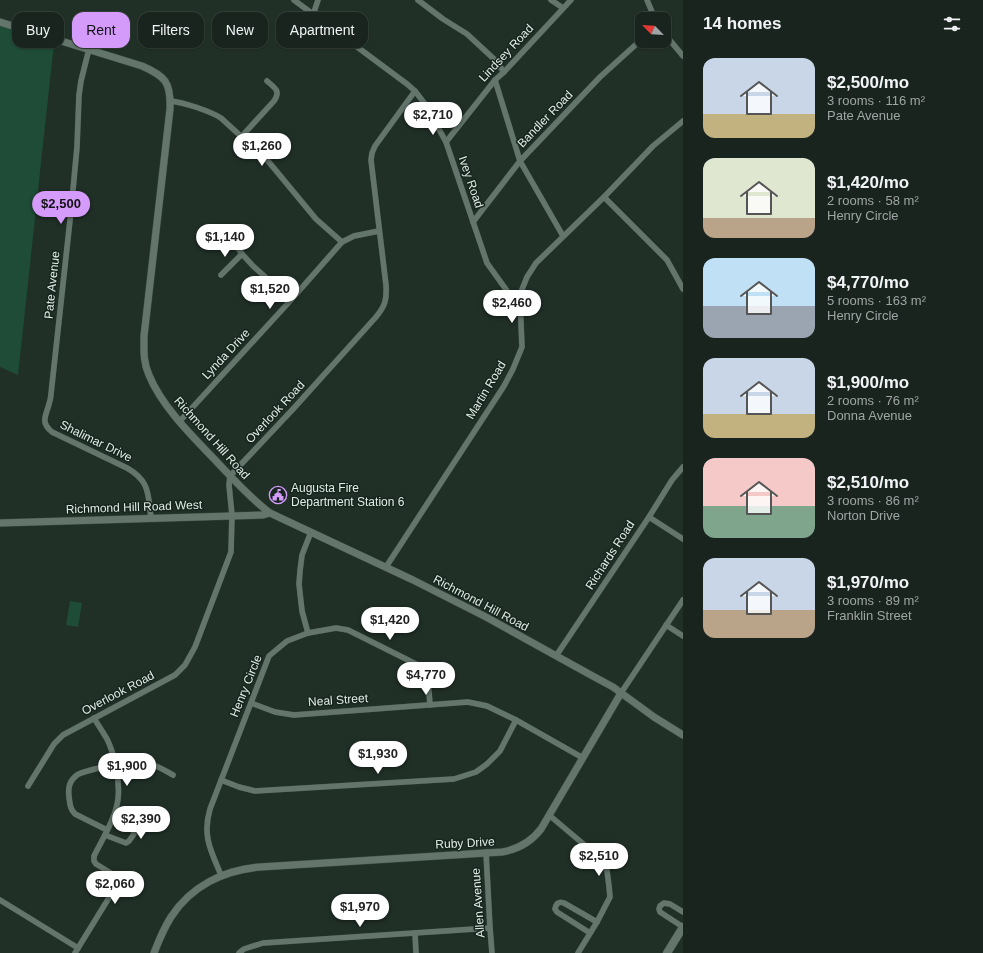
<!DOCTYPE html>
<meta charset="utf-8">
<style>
body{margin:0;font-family:Helvetica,sans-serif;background:#212c26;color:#f1f3f6;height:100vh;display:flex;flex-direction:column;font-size:15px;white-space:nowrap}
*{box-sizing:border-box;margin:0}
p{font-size:13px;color:#9fa4a4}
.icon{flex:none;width:22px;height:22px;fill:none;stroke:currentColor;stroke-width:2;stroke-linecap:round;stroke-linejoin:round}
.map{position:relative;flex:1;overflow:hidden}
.panel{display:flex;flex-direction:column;background:#18241d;width:300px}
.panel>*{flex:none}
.guide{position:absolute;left:12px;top:12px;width:380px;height:36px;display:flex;gap:8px}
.needle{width:26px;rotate:295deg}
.controls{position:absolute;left:635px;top:12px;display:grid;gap:8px}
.controls a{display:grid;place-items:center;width:36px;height:36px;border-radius:8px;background:#18241d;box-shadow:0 1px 3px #0004,0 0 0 1px #36413b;font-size:20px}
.price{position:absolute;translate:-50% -34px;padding:0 9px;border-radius:14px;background:#fff;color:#222;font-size:13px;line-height:26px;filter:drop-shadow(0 1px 2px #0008)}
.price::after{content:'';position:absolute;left:50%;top:24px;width:12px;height:9px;margin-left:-6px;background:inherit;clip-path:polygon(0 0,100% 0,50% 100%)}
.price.current{background:#d59bfb;color:#111}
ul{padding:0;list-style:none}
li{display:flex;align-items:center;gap:12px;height:100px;padding:0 20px}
li span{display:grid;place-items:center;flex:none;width:112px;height:80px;border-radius:12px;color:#555}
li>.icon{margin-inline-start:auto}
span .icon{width:48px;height:48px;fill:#fffc;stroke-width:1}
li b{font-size:17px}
h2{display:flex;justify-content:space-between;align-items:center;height:48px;padding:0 20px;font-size:17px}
.chip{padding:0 14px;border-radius:12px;background:#18241d;box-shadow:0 1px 3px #0004,0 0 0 1px #36413b;font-size:14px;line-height:36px}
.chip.current{background:#d59bfb;color:#111}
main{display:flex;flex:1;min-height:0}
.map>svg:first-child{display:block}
.green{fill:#1e4c37}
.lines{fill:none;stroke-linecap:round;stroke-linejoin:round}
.minor-casing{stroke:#3c4b43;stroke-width:6}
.tertiary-casing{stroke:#3c4b43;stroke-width:8}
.secondary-casing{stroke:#3c4b43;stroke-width:9}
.minor{stroke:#64766c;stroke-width:5.5}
.tertiary{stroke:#64766c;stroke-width:7}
.secondary{stroke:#64766c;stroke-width:8}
.labels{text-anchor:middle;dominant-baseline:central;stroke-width:3;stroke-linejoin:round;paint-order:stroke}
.street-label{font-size:12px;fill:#e2ece6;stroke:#16261e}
.poi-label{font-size:12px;fill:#e2ece6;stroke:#16261e;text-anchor:start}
</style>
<main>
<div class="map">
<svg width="683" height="953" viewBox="0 0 683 953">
<rect width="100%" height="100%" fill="#203027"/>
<!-- green -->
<g class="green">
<path d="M0,23L54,43L18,375L0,367Z"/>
<path d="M70,601L82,603L78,627L66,625Z"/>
</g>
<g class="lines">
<defs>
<g id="minor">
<path d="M294,0L407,84L415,91L425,104L446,142L487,263L520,309"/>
<path d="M418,0L443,19L467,34L494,59L504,72"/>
<path d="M551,0L563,8"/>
<path d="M647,0L655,19"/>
<path d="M313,15L318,0"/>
<path d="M664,33L683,56"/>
<path d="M89,49L81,81L79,95L77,147L71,211L51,394C51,397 50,401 49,404C46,416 40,422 52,432L127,468C150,481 148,494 151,518"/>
<path d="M495,80L520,161L563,236"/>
<path d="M170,101C183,102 210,111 221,118L268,161L316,219L342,242"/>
<path d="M242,136L274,101C281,91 275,88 267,81"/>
<path d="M446,142L495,80L504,72L571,0"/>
<path d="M604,197L667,260L683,289"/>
<path d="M473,222L520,161L600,77L642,39"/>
<path d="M229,235L242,254L253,266L291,300"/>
<path d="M221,275L242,254"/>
<path d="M180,421L291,300L342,242L354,236L379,231"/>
<path d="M649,517L683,539"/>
<path d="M386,567L504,386L513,369L522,347L520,299L521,292L527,277L536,263L604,197L653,146L683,121"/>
<path d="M666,625L683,636"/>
<path d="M308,633L302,611L299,584L300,571L302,555L311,532"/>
<path d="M556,656L649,517L672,480L683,467"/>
<path d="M621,693L683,600"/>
<path d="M251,703L275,712L294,715L468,702L487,706L516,720L583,758"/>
<path d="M221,780L239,787L255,791L454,779L476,772L487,764L500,751L516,720"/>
<path d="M28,786L54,744L63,735L175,675L185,665L195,647L231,552L232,515L229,485L230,476L294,408L376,317C385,306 387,300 386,285L371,160L372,153L375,146L415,91"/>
<path d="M549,815L600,858L607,871L609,886L610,897L597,922L578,953"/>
<path d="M107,830L75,814C70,809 70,804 69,797C68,788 69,781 77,775C82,771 129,761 136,761C150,762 161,768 173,775"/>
<path d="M105,835L126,843L129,841L134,834L133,826L113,817"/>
<path d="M486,852L490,928L492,953"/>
<path d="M221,875C211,851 202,836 210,809L269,656L287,641L308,633L336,628L348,630L422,667L428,678L430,705"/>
<path d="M0,900L78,948"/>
<path d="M683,927L660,912L659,909L660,906L664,903L670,904L683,912"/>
<path d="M415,933L416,953"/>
<path d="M590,933L557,912L555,909C556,904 558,901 564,903L597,922"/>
<path d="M75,953L115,888C117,883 119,879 114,875L96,864L94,861V856C102,840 116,817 118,799C120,782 115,755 107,739C103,732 98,725 94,718"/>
<path d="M239,953L244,949L263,943L490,928"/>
</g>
<g id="tertiary">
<path d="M0,22L142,66C165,76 171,82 170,109L144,336C144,350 143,362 149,375C162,407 193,437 217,462C234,480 250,498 270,513L413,580L486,617L589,674L613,687L654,717L683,735"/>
<path d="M0,523L263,515L270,513"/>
<path d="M154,953C159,940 164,928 171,917C191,886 224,870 260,867L502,852C519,849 531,842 541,829L621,693"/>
</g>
<path id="secondary" d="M667,953L683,927"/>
</defs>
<!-- minor casing -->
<use href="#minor" class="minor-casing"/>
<!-- tertiary casing -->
<use href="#tertiary" class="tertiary-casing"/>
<!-- secondary casing -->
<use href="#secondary" class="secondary-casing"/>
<!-- minor -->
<use href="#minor" class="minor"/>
<!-- tertiary -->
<use href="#tertiary" class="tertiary"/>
<!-- secondary -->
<use href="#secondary" class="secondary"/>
</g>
<!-- icons -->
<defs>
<symbol id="civic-ring" viewBox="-11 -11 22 22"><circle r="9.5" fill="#16261e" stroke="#d59bfb" stroke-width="1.5"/><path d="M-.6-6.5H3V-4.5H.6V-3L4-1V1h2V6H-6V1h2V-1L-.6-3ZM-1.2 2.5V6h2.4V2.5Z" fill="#d59bfb"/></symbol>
</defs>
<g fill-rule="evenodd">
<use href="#civic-ring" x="268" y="485" width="20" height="20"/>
</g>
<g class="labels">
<!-- street labels -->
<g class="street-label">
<text transform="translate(506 53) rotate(-47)">Lindsey Road</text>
<text transform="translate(545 119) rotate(-46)">Bandler Road</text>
<text transform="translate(471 182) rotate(71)">Ivey Road</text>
<text transform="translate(52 285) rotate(-84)">Pate Avenue</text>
<text transform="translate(226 354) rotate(-47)">Lynda Drive</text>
<text transform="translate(486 390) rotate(-59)">Martin Road</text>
<text transform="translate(275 412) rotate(-47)">Overlook Road</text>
<text transform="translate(212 438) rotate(48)">Richmond Hill Road</text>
<text transform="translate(96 441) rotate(26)">Shalimar Drive</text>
<text transform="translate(134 507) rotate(-2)">Richmond Hill Road West</text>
<text transform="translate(610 555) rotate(-57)">Richards Road</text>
<text transform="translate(481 603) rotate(28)">Richmond Hill Road</text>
<text transform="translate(246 686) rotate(-68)">Henry Circle</text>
<text transform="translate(118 693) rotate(-28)">Overlook Road</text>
<text transform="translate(338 700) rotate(-4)">Neal Street</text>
<text transform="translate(465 843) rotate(-3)">Ruby Drive</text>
<text transform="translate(478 903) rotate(-94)">Allen Avenue</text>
</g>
<!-- poi labels -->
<g class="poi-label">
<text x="291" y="488">Augusta Fire<tspan x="291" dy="14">Department Station 6</tspan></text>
</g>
</g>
</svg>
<div class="controls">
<a><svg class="needle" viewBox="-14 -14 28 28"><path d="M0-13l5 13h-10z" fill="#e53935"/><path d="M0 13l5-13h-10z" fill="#9fa4a4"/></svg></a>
</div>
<b class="price" style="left:433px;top:136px">$2,710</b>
<b class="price" style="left:262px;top:167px">$1,260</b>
<b class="price current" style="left:61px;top:225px">$2,500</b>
<b class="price" style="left:225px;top:258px">$1,140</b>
<b class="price" style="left:270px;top:310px">$1,520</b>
<b class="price" style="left:512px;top:324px">$2,460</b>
<b class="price" style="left:390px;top:641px">$1,420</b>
<b class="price" style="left:426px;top:696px">$4,770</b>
<b class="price" style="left:378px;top:775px">$1,930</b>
<b class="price" style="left:127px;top:787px">$1,900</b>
<b class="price" style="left:141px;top:840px">$2,390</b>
<b class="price" style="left:599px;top:877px">$2,510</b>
<b class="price" style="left:115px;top:905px">$2,060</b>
<b class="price" style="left:360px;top:928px">$1,970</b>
<div class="guide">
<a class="chip">Buy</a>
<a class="chip current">Rent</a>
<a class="chip">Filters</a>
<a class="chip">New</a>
<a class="chip">Apartment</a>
</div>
</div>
<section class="panel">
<h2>14 homes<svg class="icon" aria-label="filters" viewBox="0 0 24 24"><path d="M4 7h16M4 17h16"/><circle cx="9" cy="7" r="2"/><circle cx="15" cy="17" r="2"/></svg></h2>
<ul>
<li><span style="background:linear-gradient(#c9d6e8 70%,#c2b280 0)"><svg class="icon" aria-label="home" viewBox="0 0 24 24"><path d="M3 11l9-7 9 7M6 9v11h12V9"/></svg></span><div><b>$2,500/mo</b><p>3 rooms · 116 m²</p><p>Pate Avenue</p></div></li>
<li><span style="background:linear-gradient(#dfe7d0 75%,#b9a48a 0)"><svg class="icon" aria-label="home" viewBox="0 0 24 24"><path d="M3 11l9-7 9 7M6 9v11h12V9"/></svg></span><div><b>$1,420/mo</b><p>2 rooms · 58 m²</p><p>Henry Circle</p></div></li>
<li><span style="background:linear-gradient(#bfe0f5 60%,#9aa5b1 0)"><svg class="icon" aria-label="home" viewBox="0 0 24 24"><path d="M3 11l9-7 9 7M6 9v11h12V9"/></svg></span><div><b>$4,770/mo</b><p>5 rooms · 163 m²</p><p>Henry Circle</p></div></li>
<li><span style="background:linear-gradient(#c9d6e8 70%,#c2b280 0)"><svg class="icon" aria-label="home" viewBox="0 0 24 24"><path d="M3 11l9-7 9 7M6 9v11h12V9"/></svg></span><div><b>$1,900/mo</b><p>2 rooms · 76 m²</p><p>Donna Avenue</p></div></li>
<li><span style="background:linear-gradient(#f6c9c9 60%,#7fa58c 0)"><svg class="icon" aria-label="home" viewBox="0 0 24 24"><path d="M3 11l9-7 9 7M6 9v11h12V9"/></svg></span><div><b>$2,510/mo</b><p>3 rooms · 86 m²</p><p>Norton Drive</p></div></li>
<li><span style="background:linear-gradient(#c9d6e8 65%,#b9a48a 0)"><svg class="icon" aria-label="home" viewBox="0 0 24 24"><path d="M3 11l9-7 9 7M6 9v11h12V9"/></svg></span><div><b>$1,970/mo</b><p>3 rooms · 89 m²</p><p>Franklin Street</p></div></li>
</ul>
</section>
</main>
